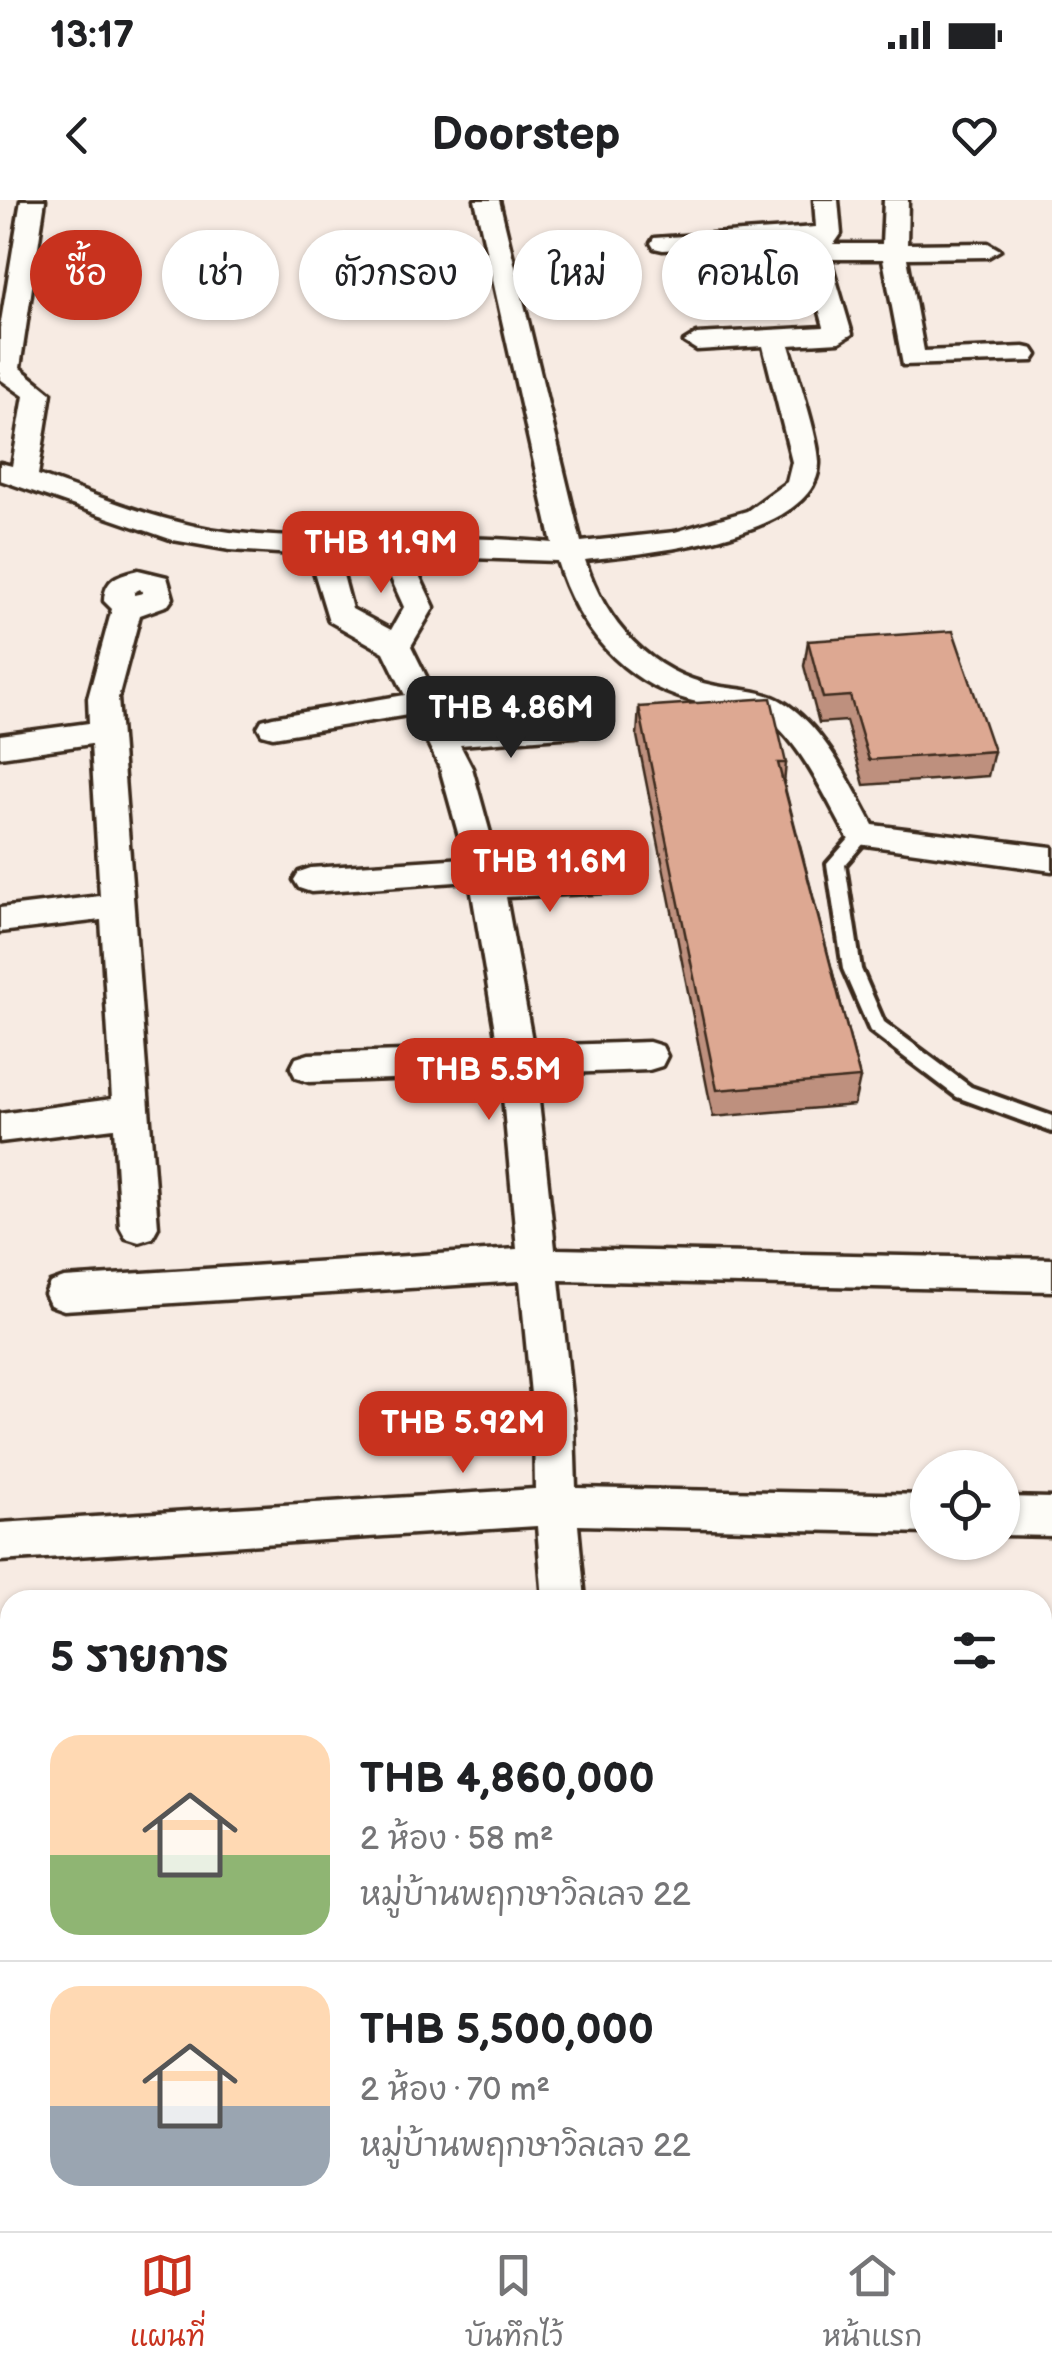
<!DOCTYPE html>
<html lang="th">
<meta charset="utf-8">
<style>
body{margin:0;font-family:"Balsamiq Sans","Playpen Sans Thai",sans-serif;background:#f2f2f2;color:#202124;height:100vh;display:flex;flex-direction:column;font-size:38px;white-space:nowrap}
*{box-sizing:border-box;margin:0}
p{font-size:32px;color:#757577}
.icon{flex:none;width:55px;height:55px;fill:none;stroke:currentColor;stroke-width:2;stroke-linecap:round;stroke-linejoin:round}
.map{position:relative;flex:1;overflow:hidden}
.details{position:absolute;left:0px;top:1390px;width:1052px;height:642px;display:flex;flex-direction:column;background:#fff;border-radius:30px 30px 0 0;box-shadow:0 2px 8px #0004}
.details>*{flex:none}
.top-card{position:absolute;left:30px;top:30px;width:992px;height:90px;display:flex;gap:20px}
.controls{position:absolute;left:910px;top:1250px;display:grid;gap:20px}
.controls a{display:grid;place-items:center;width:110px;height:110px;border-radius:50%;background:#fff;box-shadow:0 2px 8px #0004;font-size:50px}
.price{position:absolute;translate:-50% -85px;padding:0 22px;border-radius:20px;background:#c8321e;color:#fff;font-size:32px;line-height:65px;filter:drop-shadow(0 2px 5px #0008)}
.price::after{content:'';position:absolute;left:50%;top:60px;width:30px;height:22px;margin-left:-15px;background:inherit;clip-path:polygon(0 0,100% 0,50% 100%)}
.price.current{background:#222;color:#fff}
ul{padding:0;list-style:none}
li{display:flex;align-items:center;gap:30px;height:250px;padding:0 50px}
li+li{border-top:2px solid #e0e0e0}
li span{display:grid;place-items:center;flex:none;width:280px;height:200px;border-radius:30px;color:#555}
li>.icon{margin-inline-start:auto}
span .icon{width:120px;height:120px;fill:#fffc;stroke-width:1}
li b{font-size:42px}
h2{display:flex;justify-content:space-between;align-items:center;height:120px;padding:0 50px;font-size:42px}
.tag{padding:0 35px;border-radius:45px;background:#fff;box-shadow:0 2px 8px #0004;font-size:35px;line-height:90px}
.tag.current{background:#c8321e;color:#fff}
.status{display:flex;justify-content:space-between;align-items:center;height:70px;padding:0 50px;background:#fff;direction:ltr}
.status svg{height:28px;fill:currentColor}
header{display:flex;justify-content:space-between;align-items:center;height:130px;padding:0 50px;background:#fff;font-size:45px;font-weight:700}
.dock{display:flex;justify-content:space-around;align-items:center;height:140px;border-top:2px solid #e0e0e0;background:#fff;font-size:28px;color:#757577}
.dock a{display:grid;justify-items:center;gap:5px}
.dock .current{color:#c8321e}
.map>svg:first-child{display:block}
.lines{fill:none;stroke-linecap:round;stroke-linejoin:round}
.lane-casing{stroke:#3b2a1e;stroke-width:8}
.street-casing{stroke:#3b2a1e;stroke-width:7}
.lane{fill:#fdfcf7;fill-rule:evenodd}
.street{fill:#fdfcf7;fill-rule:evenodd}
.wall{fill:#be907e;stroke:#3b2a1e;stroke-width:2.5}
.building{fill:#dda892;stroke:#3b2a1e;stroke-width:2.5}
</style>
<div class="status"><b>13:17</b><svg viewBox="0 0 49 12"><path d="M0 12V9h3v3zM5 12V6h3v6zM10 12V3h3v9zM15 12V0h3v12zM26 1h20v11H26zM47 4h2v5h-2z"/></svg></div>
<header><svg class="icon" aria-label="back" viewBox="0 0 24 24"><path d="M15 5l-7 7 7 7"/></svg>Doorstep<svg class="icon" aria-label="heart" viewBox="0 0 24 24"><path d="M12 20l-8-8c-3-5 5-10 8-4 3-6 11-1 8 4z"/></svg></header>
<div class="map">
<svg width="1052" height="2031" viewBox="0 0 1052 2031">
<rect width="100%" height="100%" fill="#f7ebe3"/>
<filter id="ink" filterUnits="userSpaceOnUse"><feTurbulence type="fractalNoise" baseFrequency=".01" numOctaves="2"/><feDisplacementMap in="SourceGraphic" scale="20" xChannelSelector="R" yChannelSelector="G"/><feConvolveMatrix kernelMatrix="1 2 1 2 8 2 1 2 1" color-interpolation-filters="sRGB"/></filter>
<g filter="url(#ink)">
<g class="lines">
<defs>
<path id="lane" d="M862,629L871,635L845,665L861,769L884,822L971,887L1052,916V932L957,897L870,831L843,769L827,664L856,631Z"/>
<g id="street">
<path d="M21,0H45L20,168L51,193L38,275C101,297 164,324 230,332C337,345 445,332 552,343L475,0H499L581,342L675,332L747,311L787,282L792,262L763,146L697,150L684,142L697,134L824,127L804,52L811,42L663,50L654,48L651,43L654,38L816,27L814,0H838L841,34L834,44H882L884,0H908L907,44L988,43L1000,50L988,57L907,58L924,151L1024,147L1033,149L1037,155L1033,161L903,165L883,59H830L852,134L839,142L789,145C796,170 820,242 819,264C816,339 641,354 585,360C605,423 650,473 716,486C738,490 764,490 783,502C824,527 851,584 873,625L1052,647V671L851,643C830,608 796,528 757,513C736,505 710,506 689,500C622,482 577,427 557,361L410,356L434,407L411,446L450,525L575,516L586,519L590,526L586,533L575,536L460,545L472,568L501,673L610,668L622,672L627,680L622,688L610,692L506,697L533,846L649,842L662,846L667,856L662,866L649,870L536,874L555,1049L1052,1059V1091L559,1080L574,1225L576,1288L928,1295V1333L578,1325L585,1400H543L537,1326L0,1361V1323L535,1289L534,1225L520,1081L64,1110L50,1105L45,1094L50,1083L64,1078L517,1049L501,875L309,882L296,878L291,868L296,858L309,854L498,848L470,681L311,692L299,688L294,680L299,672L311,668L465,658L440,568L414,514L273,537L262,534L258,527L262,520L273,517L405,495L384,452L329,421L309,355L230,350L173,340L0,280V263L12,266L24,196L0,179V128ZM338,356H381L404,407L391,430L352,409Z"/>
<path d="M138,370L167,377L173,398L168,405L140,415L118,498L158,1027L152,1038L139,1042L126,1038L120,1027L114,928L0,942V914L112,899L101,720L0,732V708L100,696L91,544L0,557V535L89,523L88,498L112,409L104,401C105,378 118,375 138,370ZM140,389L143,393L134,395V392Z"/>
<path d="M1002,1297L1052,1298V1336L1002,1335Z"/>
<rect x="1042" y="1580" width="10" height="44"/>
<path d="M10,1613V1659L0,1660V1614Z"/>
<rect x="1042" y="1918" width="10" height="50"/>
<path d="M10,1954V2004L0,2005V1955Z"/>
<path d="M515,2022H565L566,2031H514Z"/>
</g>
</defs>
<!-- lane casing -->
<use href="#lane" class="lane-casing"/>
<!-- street casing -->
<use href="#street" class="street-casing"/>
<!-- lane -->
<use href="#lane" class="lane"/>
<!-- street -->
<use href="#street" class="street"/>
</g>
<!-- wall -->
<g class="wall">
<path d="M808,441L994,551L988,576L864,585L846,521L819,523L804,466Z"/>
<path d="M639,507L786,563L784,584L860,878L854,905L713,917L637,536Z"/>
</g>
<!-- building -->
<g class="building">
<path d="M953,431L994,551L869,560L850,496L823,498L808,441Z"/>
<path d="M771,498L786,563H778L860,878L717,890L639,507Z"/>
</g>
</g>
</svg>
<div class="controls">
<a><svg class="icon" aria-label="locate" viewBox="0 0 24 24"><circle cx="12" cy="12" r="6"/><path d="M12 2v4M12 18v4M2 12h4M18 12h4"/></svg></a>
</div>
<b class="price" style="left:381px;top:396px">THB 11.9M</b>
<b class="price current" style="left:511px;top:561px">THB 4.86M</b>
<b class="price" style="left:550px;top:715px">THB 11.6M</b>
<b class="price" style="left:489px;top:923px">THB 5.5M</b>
<b class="price" style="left:463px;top:1276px">THB 5.92M</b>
<div class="top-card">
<a class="tag current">ซื้อ</a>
<a class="tag">เช่า</a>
<a class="tag">ตัวกรอง</a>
<a class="tag">ใหม่</a>
<a class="tag">คอนโด</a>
</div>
<section class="details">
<h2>5 รายการ<svg class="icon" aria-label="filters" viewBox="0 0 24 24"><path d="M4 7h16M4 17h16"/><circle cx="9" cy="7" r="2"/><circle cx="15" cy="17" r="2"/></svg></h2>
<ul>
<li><span style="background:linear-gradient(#ffd9b3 60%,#8fb573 0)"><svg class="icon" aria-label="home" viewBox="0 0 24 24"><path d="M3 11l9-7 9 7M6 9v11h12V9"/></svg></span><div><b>THB 4,860,000</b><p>2 ห้อง · 58 m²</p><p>หมู่บ้านพฤกษาวิลเลจ 22</p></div></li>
<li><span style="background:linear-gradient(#ffd9b3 60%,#9aa5b1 0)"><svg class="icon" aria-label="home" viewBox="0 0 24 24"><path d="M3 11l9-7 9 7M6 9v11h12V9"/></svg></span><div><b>THB 5,500,000</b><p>2 ห้อง · 70 m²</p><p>หมู่บ้านพฤกษาวิลเลจ 22</p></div></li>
</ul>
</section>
</div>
<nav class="dock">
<a class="current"><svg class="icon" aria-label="map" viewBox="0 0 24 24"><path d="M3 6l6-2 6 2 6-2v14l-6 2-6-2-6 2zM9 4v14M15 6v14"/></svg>แผนที่</a>
<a><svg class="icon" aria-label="saved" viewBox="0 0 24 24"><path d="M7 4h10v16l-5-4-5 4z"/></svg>บันทึกไว้</a>
<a><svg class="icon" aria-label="home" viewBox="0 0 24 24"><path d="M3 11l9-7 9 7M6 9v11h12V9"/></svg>หน้าแรก</a>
</nav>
